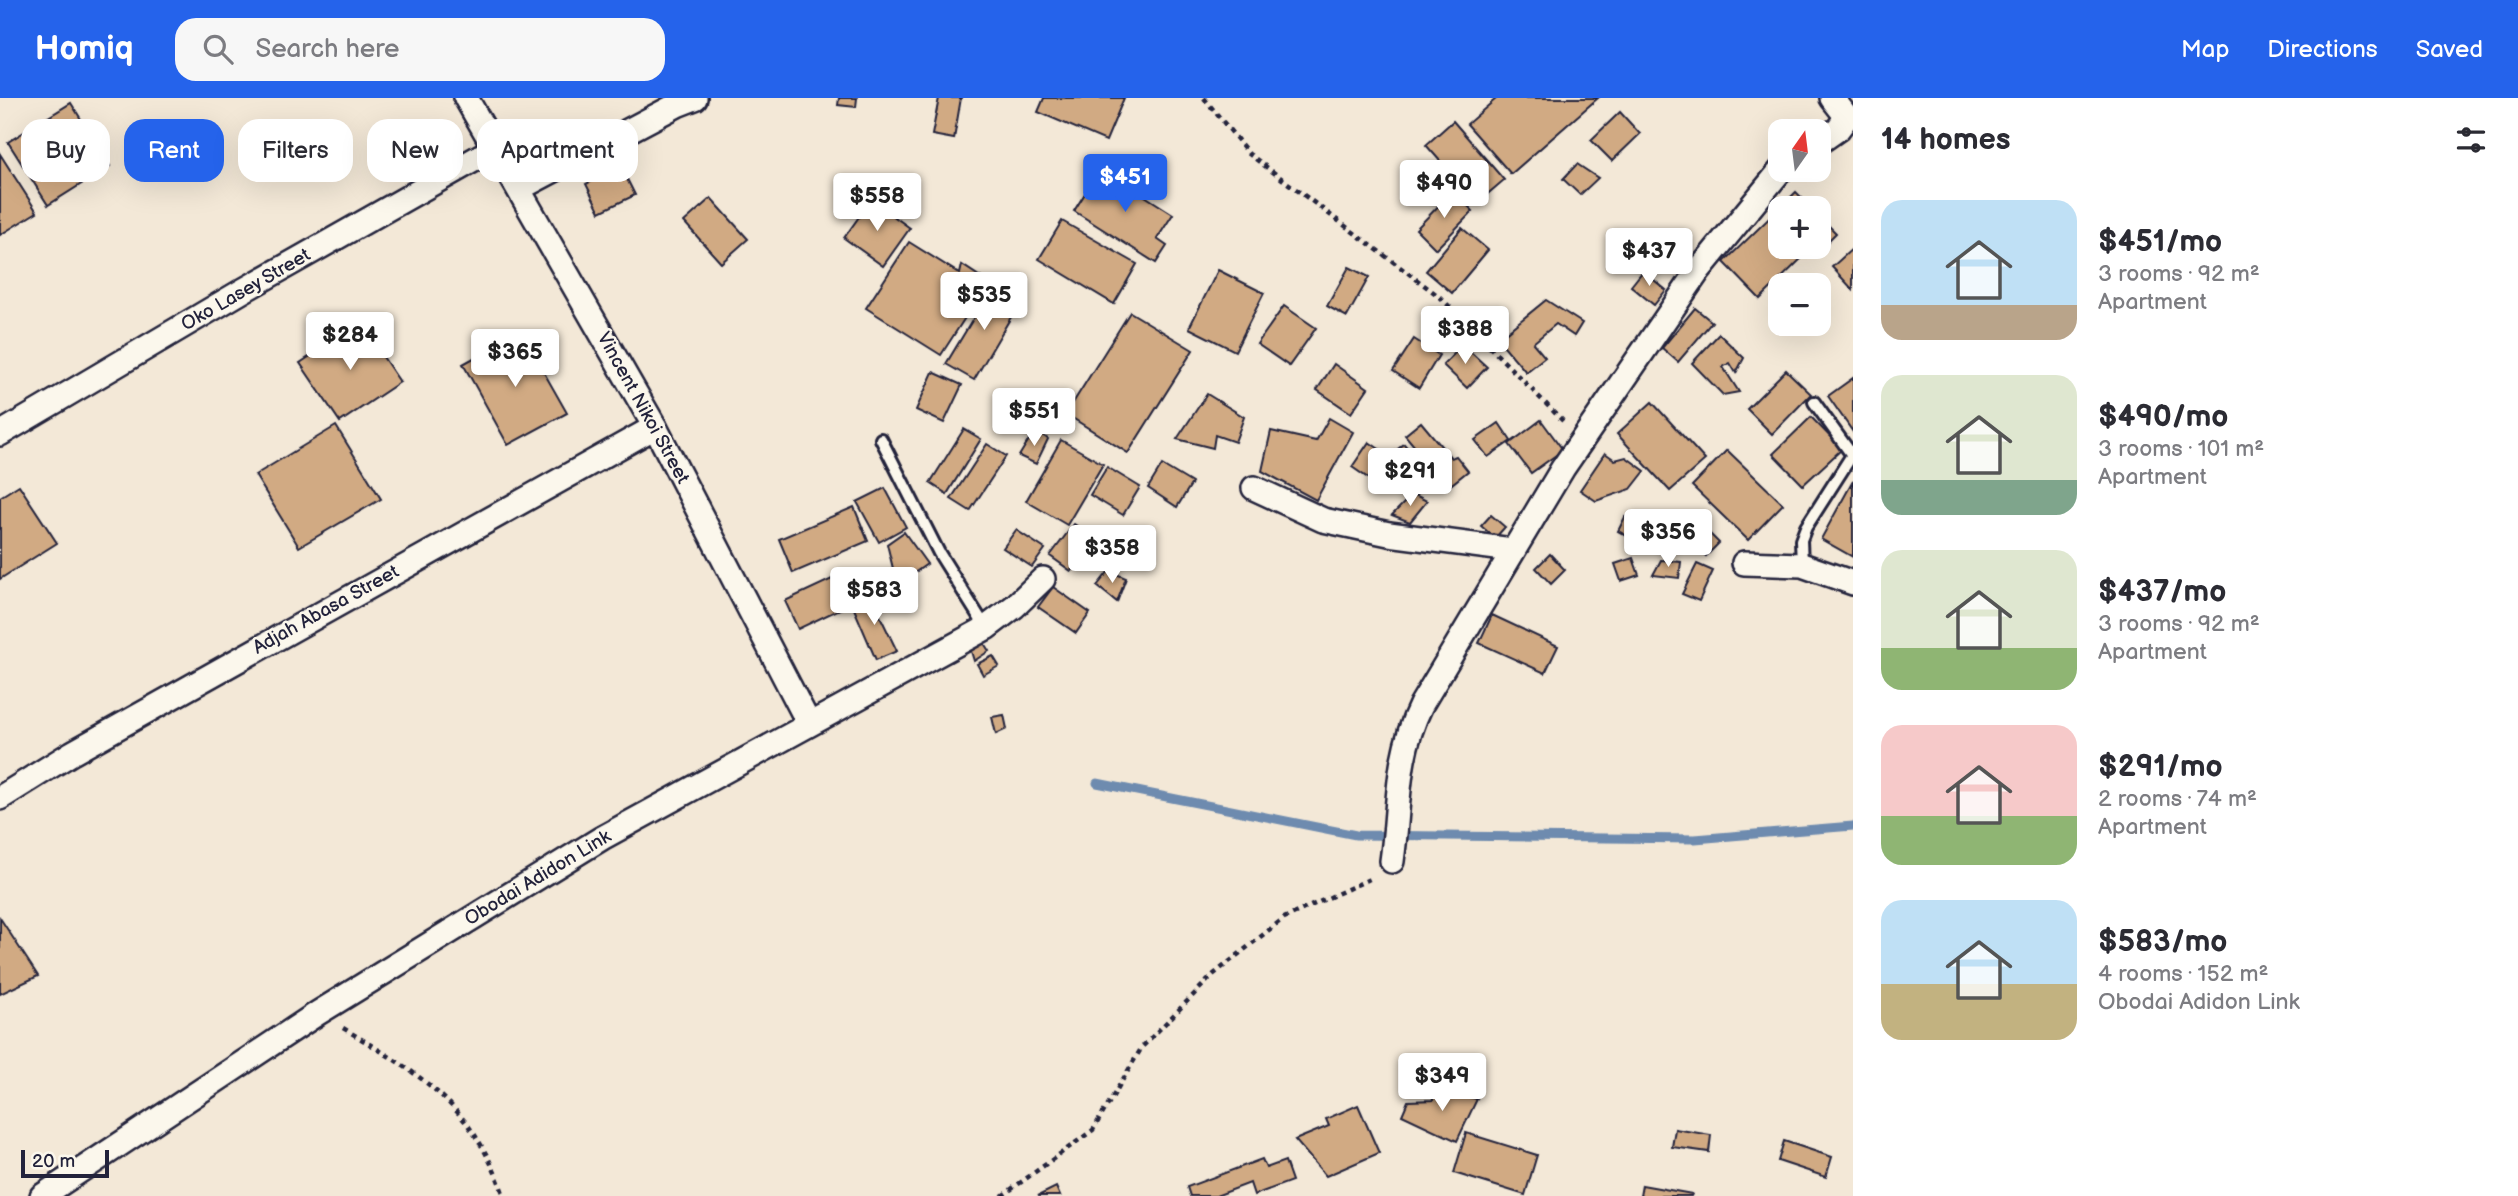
<!DOCTYPE html>
<meta charset="utf-8">
<style>
body{margin:0;font-family:"Balsamiq Sans",sans-serif;background:#f7f7f7;color:#2b2b33;height:100vh;display:flex;flex-direction:column;font-size:26px;white-space:nowrap}
*{box-sizing:border-box;margin:0}
p{font-size:23px;color:#7c7c81}
.icon{flex:none;width:38px;height:38px;fill:none;stroke:currentColor;stroke-width:2;stroke-linecap:round;stroke-linejoin:round}
.map{position:relative;flex:1;overflow:hidden}
.details{display:flex;flex-direction:column;background:#fff;width:665px}
.details>*{flex:none}
.guide{position:absolute;left:21px;top:21px;width:665px;height:63px;display:flex;gap:14px}
.needle{width:46px;rotate:14deg}
.fabs{position:absolute;left:1768px;top:21px;display:grid;gap:14px}
.fabs a{display:grid;place-items:center;width:63px;height:63px;border-radius:14px;background:#fff;box-shadow:0 7px 28px #0002;font-size:35px}
.scale{position:absolute;left:21px;bottom:18px;width:88px;box-sizing:border-box;padding-left:7px;border:4px solid #22223b;border-top:0;font-size:19px;line-height:24px;white-space:nowrap;color:#22223b;-webkit-text-stroke:5px #fbf7ec;paint-order:stroke}
.price{position:absolute;translate:-50% -60px;padding:0 16px;border-radius:7px;background:#fff;color:#222;font-size:23px;line-height:46px;filter:drop-shadow(0 2px 4px #0008)}
.price::after{content:'';position:absolute;left:50%;top:42px;width:21px;height:16px;margin-left:-10px;background:inherit;clip-path:polygon(0 0,100% 0,50% 100%)}
.price.current{background:#2563eb;color:#fff}
ul{padding:0;list-style:none}
li{display:flex;align-items:center;gap:21px;height:175px;padding:0 28px}
li span{display:grid;place-items:center;flex:none;width:196px;height:140px;border-radius:21px;color:#555}
li>.icon{margin-inline-start:auto}
span .icon{width:84px;height:84px;fill:#fffc;stroke-width:1}
li b{font-size:30px}
h2{display:flex;justify-content:space-between;align-items:center;height:84px;padding:0 28px;font-size:30px}
.pill{padding:0 24px;border-radius:21px;background:#fff;box-shadow:0 7px 28px #0002;font-size:24px;line-height:63px}
.pill.current{background:#2563eb;color:#fff}
header{display:flex;align-items:center;gap:42px;box-sizing:border-box;height:98px;padding:0 35px;background:#2563eb;color:#fff}
header strong{font-size:33px}
nav{display:flex;gap:38px;margin-inline-start:auto;font-size:24px}
.search{width:490px;height:63px;background:#f7f7f7;display:flex;align-items:center;gap:18px;box-sizing:border-box;padding:0 24px;border-radius:21px;color:#7c7c81;font-size:26px}
main{display:flex;flex:1;min-height:0}
.map>svg:first-child{display:block}
.lines{fill:none;stroke-linecap:round;stroke-linejoin:round}
.stream{stroke:#6e8baf;stroke-width:9}
.building{fill:#d1aa83;stroke:#22223b;stroke-width:2}
.service-casing{stroke:#22223b;stroke-width:16}
.minor-casing{stroke:#22223b;stroke-width:28}
.path{stroke:#22223b;stroke-width:4.5;stroke-dasharray:5 5;stroke-linecap:butt}
.service{stroke:#fbf7ec;stroke-width:10}
.minor{stroke:#fbf7ec;stroke-width:23}
.labels{text-anchor:middle;dominant-baseline:central;stroke-width:5;stroke-linejoin:round;paint-order:stroke}
.street-label{font-size:19px;fill:#22223b;stroke:#fbf7ec}
</style>
<header>
<strong>Homiq</strong>
<div class="search"><svg class="icon" aria-label="search" viewBox="0 0 24 24"><circle cx="10" cy="10" r="6"/><path d="M15 15l6 6"/></svg>Search here</div>
<nav><a>Map</a><a>Directions</a><a>Saved</a></nav>
</header>
<main>
<div class="map">
<svg width="1853" height="1098" viewBox="0 0 1853 1098">
<rect width="100%" height="100%" fill="#f3e8d7"/>
<filter id="ink" filterUnits="userSpaceOnUse"><feTurbulence type="fractalNoise" baseFrequency=".0143" numOctaves="2"/><feDisplacementMap in="SourceGraphic" scale="14" xChannelSelector="R" yChannelSelector="G"/><feConvolveMatrix kernelMatrix="1 2 1 2 8 2 1 2 1" color-interpolation-filters="sRGB"/></filter>
<g filter="url(#ink)">
<g class="lines">
<!-- stream -->
<path class="stream" d="M1097,685L1356,737L1695,741L1853,728"/>
</g>
<!-- building -->
<g class="building">
<path d="M839,0H857L856,9L838,7Z"/>
<path d="M939,0H961L954,41L932,37Z"/>
<path d="M1044,0H1124L1106,43L1038,14Z"/>
<path d="M1497,0H1598L1511,76L1467,26Z"/>
<path d="M71,5L110,68L48,107L8,44Z"/>
<path d="M1620,14L1640,36L1612,63L1591,42Z"/>
<path d="M1453,23L1504,82L1477,105L1426,47Z"/>
<path d="M0,56L37,114L0,137Z"/>
<path d="M1577,66L1598,80L1580,97L1563,81Z"/>
<path d="M621,69L635,97L600,114L586,86Z"/>
<path d="M1101,70L1173,116L1157,141L1167,148L1156,165L1074,113Z"/>
<path d="M1453,93L1473,113L1436,151L1416,131Z"/>
<path d="M1796,94L1812,110H1780V149H1818V117L1836,135L1813,158L1809,153L1760,201L1724,164Z"/>
<path d="M711,100L748,141L721,165L684,124Z"/>
<path d="M871,102L910,130L883,168L844,140Z"/>
<path d="M1062,123L1137,166L1114,206L1039,161Z"/>
<path d="M1462,130L1488,152L1452,195L1426,173Z"/>
<path d="M909,144L960,176L962,167L988,184L941,257L866,210Z"/>
<path d="M1853,150V192L1832,169Z"/>
<path d="M1349,169L1369,179L1347,219L1327,208Z"/>
<path d="M1218,172L1264,195L1235,253L1189,230Z"/>
<path d="M1643,173L1666,192L1654,207L1631,188Z"/>
<path d="M994,186L1021,202L974,282L946,266Z"/>
<path d="M1546,202L1582,225L1574,238L1556,226L1533,245L1545,259L1526,274L1498,241Z"/>
<path d="M1284,208L1316,230L1289,268L1257,246Z"/>
<path d="M1695,210L1712,224L1678,264L1662,250Z"/>
<path d="M1130,214L1193,252L1128,355L1066,316Z"/>
<path d="M360,225L400,284L340,324L300,265Z"/>
<path d="M521,234L567,315L508,347L463,266Z"/>
<path d="M1719,236L1744,260L1736,275L1730,265L1723,269L1739,294L1723,297L1692,265Z"/>
<path d="M1414,241L1439,257L1419,290L1393,273Z"/>
<path d="M1463,247L1487,269L1467,290L1443,267Z"/>
<path d="M1334,266L1368,290L1351,315L1317,292Z"/>
<path d="M1786,272L1811,296L1772,336L1747,311Z"/>
<path d="M933,274L962,287L944,325L916,312Z"/>
<path d="M1853,280V334L1828,298Z"/>
<path d="M1207,296L1244,319L1235,344L1215,337L1213,350L1177,341Z"/>
<path d="M1652,304L1705,362L1670,393L1617,336Z"/>
<path d="M1811,319L1842,351L1803,387L1773,356Z"/>
<path d="M1329,320L1353,334L1316,402L1262,373L1271,333L1316,343Z"/>
<path d="M1541,322L1563,352L1531,375L1509,346Z"/>
<path d="M1421,324L1451,360L1456,358L1468,373L1448,389L1405,337Z"/>
<path d="M1499,325L1511,343L1488,359L1475,342Z"/>
<path d="M336,328L381,401L299,449L255,377Z"/>
<path d="M964,331L981,341L947,396L930,385Z"/>
<path d="M1035,332L1048,341L1036,366L1019,358Z"/>
<path d="M1061,342L1103,366L1067,427L1026,403Z"/>
<path d="M1369,344L1385,355L1368,380L1352,369Z"/>
<path d="M987,346L1006,358L970,413L951,401Z"/>
<path d="M1404,346L1426,372L1416,380L1393,355Z"/>
<path d="M1727,352L1783,406L1748,442L1692,388Z"/>
<path d="M1605,355L1615,362L1626,359L1645,373L1631,391L1596,403L1580,392Z"/>
<path d="M1162,367L1192,385L1177,409L1148,390Z"/>
<path d="M1107,369L1140,389L1123,417L1090,397Z"/>
<path d="M1853,383V459L1821,441Z"/>
<path d="M19,387L57,445L0,481V399Z"/>
<path d="M885,390L906,429L879,444L857,404Z"/>
<path d="M1413,396L1427,403L1410,424L1392,417Z"/>
<path d="M854,409L868,443L793,475L779,441Z"/>
<path d="M1491,417L1505,429L1495,440L1481,428Z"/>
<path d="M1625,419L1649,432L1638,444L1618,433Z"/>
<path d="M1074,426L1094,440L1071,473L1050,458Z"/>
<path d="M1705,431L1719,445L1706,458L1692,444Z"/>
<path d="M1016,432L1045,451L1032,469L1003,450Z"/>
<path d="M904,434L927,466L897,487L887,446Z"/>
<path d="M1550,456L1565,472L1551,486L1536,470Z"/>
<path d="M1633,460L1639,477L1621,483L1615,466Z"/>
<path d="M1661,462L1681,464L1679,480L1653,477Z"/>
<path d="M1697,466L1713,473L1699,503L1682,496Z"/>
<path d="M1109,473L1126,480L1117,504L1097,488Z"/>
<path d="M832,481L846,508L798,531L785,503Z"/>
<path d="M1053,489L1090,515L1076,535L1038,509Z"/>
<path d="M867,491L897,553L876,562L852,506Z"/>
<path d="M1492,517L1558,548L1545,575L1479,545Z"/>
<path d="M982,542L989,553L974,563L970,550Z"/>
<path d="M993,558L999,568L983,577L977,566Z"/>
<path d="M1004,617L1007,631L996,636L992,619Z"/>
<path d="M0,820L38,878L0,896Z"/>
<path d="M1432,991L1477,1001L1457,1043L1402,1017L1408,1003L1433,1002Z"/>
<path d="M1358,1007L1379,1055L1326,1078L1295,1042L1329,1028L1326,1021Z"/>
<path d="M1675,1031L1711,1037L1709,1054L1672,1049Z"/>
<path d="M1466,1035L1537,1057L1525,1097L1454,1075Z"/>
<path d="M1784,1043L1832,1059L1826,1079L1778,1063Z"/>
<path d="M1262,1061L1266,1070L1285,1063L1292,1083L1254,1097L1250,1085L1216,1098H1190L1187,1089Z"/>
<path d="M1642,1087L1692,1096L1691,1098H1640Z"/>
<path d="M1056,1089L1060,1098H1038Z"/>
</g>
<g class="lines">
<defs>
<g id="service">
<path d="M881,341L939,455L986,530"/>
<path d="M1802,467L1801,442L1806,429L1852,357L1814,304"/>
</g>
<g id="minor">
<path d="M466,0L655,329L809,626"/>
<path d="M1818,45L1838,31L1847,19L1832,0"/>
<path d="M520,90L677,7L695,0"/>
<path d="M0,336L244,192L495,50"/>
<path d="M1254,390L1323,422L1389,436L1512,452"/>
<path d="M1744,465L1802,467L1853,485"/>
<path d="M0,700L72,655L655,329"/>
<path d="M1392,763C1400,707 1395,660 1421,607L1563,370L1699,172L1781,72"/>
<path d="M42,1098L318,915L602,740L986,530L1015,508L1043,481"/>
</g>
</defs>
<!-- service casing -->
<use href="#service" class="service-casing"/>
<!-- minor casing -->
<use href="#minor" class="minor-casing"/>
<!-- path -->
<g class="path">
<path d="M1204,0L1249,56L1440,199L1564,324"/>
<path d="M343,930C421,977 473,1007 504,1098"/>
<path d="M1002,1098L1093,1032L1142,949L1214,876L1284,820L1374,779"/>
</g>
<!-- service -->
<use href="#service" class="service"/>
<!-- minor -->
<use href="#minor" class="minor"/>
</g>
</g>
<g class="labels">
<!-- street labels -->
<g class="street-label">
<text transform="translate(246 192) rotate(-30)">Oko Lasey Street</text>
<text transform="translate(643 310) rotate(61)">Vincent Nikoi Street</text>
<text transform="translate(326 512) rotate(-29)">Adjah Abasa Street</text>
<text transform="translate(538 780) rotate(-31)">Obodai Adidon Link</text>
</g>
</g>
</svg>
<div class="fabs">
<a><svg class="needle" viewBox="-14 -14 28 28"><path d="M0-13l5 13h-10z" fill="#e53935"/><path d="M0 13l5-13h-10z" fill="#7c7c81"/></svg></a>
<a>+</a>
<a>−</a>
</div>
<div class="scale">20 m</div>
<b class="price current" style="left:1125px;top:116px">$451</b>
<b class="price" style="left:1444px;top:122px">$490</b>
<b class="price" style="left:877px;top:135px">$558</b>
<b class="price" style="left:1649px;top:190px">$437</b>
<b class="price" style="left:984px;top:234px">$535</b>
<b class="price" style="left:1465px;top:268px">$388</b>
<b class="price" style="left:350px;top:274px">$284</b>
<b class="price" style="left:515px;top:291px">$365</b>
<b class="price" style="left:1034px;top:350px">$551</b>
<b class="price" style="left:1410px;top:410px">$291</b>
<b class="price" style="left:1668px;top:471px">$356</b>
<b class="price" style="left:1112px;top:487px">$358</b>
<b class="price" style="left:874px;top:529px">$583</b>
<b class="price" style="left:1442px;top:1015px">$349</b>
<div class="guide">
<a class="pill">Buy</a>
<a class="pill current">Rent</a>
<a class="pill">Filters</a>
<a class="pill">New</a>
<a class="pill">Apartment</a>
</div>
</div>
<section class="details">
<h2>14 homes<svg class="icon" aria-label="filters" viewBox="0 0 24 24"><path d="M4 7h16M4 17h16"/><circle cx="9" cy="7" r="2"/><circle cx="15" cy="17" r="2"/></svg></h2>
<ul>
<li><span style="background:linear-gradient(#bfe0f5 75%,#b9a48a 0)"><svg class="icon" aria-label="home" viewBox="0 0 24 24"><path d="M3 11l9-7 9 7M6 9v11h12V9"/></svg></span><div><b>$451/mo</b><p>3 rooms · 92 m²</p><p>Apartment</p></div></li>
<li><span style="background:linear-gradient(#dfe7d0 75%,#7fa58c 0)"><svg class="icon" aria-label="home" viewBox="0 0 24 24"><path d="M3 11l9-7 9 7M6 9v11h12V9"/></svg></span><div><b>$490/mo</b><p>3 rooms · 101 m²</p><p>Apartment</p></div></li>
<li><span style="background:linear-gradient(#dfe7d0 70%,#8fb573 0)"><svg class="icon" aria-label="home" viewBox="0 0 24 24"><path d="M3 11l9-7 9 7M6 9v11h12V9"/></svg></span><div><b>$437/mo</b><p>3 rooms · 92 m²</p><p>Apartment</p></div></li>
<li><span style="background:linear-gradient(#f6c9c9 65%,#8fb573 0)"><svg class="icon" aria-label="home" viewBox="0 0 24 24"><path d="M3 11l9-7 9 7M6 9v11h12V9"/></svg></span><div><b>$291/mo</b><p>2 rooms · 74 m²</p><p>Apartment</p></div></li>
<li><span style="background:linear-gradient(#bfe0f5 60%,#c2b280 0)"><svg class="icon" aria-label="home" viewBox="0 0 24 24"><path d="M3 11l9-7 9 7M6 9v11h12V9"/></svg></span><div><b>$583/mo</b><p>4 rooms · 152 m²</p><p>Obodai Adidon Link</p></div></li>
</ul>
</section>
</main>
